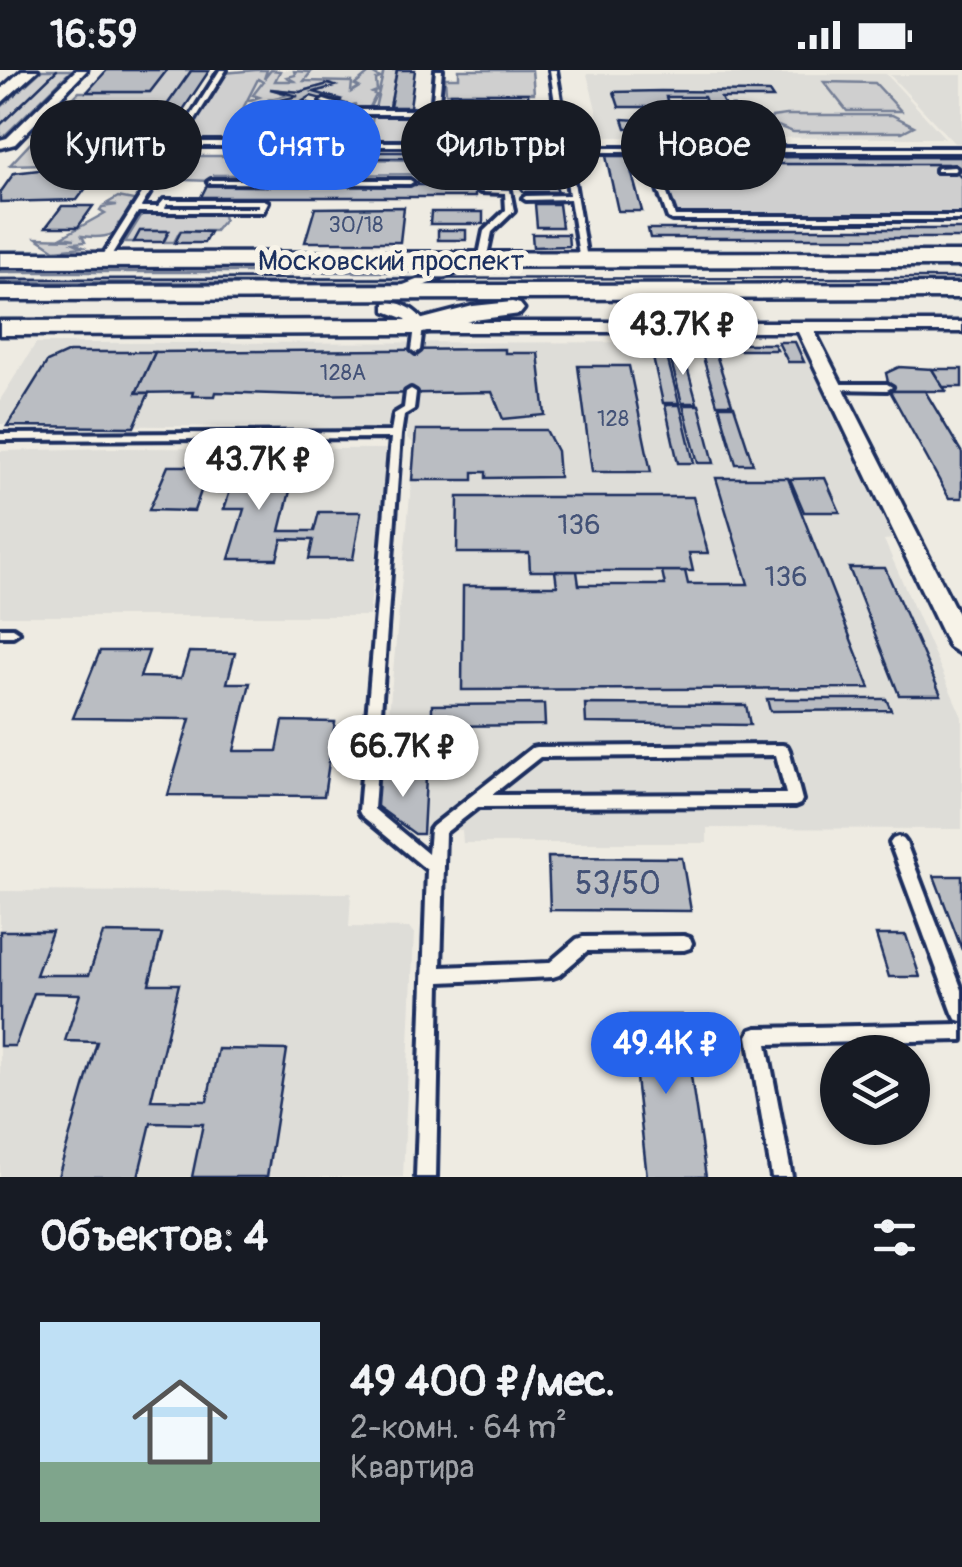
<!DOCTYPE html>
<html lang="ru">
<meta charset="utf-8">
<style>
body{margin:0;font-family:Pangolin,sans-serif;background:#242831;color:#f1f3f6;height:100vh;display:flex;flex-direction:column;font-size:38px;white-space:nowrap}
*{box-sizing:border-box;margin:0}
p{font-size:32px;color:#9ea1a6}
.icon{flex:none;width:55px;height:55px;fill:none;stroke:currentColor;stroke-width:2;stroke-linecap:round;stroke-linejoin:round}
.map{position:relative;height:1107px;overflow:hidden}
.panel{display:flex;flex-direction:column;background:#171b24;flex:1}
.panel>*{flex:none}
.guide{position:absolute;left:30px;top:30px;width:902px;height:90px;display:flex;gap:20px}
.buttons{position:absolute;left:820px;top:965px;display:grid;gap:20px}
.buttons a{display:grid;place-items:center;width:110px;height:110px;border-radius:50%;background:#171b24;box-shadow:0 2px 8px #0004;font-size:50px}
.price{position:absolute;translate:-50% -85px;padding:0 22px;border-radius:35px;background:#fff;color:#222;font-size:32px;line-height:65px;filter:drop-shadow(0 2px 5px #0008)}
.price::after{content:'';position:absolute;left:50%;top:60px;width:30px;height:22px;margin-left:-15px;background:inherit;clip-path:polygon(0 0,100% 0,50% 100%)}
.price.on{background:#2563eb;color:#fff}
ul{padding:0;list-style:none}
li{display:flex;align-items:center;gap:30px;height:250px;padding:0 40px}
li+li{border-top:2px solid #363941}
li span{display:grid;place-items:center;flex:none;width:280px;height:200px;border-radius:0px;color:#555}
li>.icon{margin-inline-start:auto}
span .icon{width:120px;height:120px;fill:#fffc;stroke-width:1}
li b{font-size:42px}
h2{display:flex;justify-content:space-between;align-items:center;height:120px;padding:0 40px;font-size:42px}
.chip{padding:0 35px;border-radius:45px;background:#171b24;box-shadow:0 2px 8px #0004;font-size:35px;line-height:90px}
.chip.on{background:#2563eb;color:#fff}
.status{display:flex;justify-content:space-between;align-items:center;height:70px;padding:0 50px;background:#171b24;direction:ltr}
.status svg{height:28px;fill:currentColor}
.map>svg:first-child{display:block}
.built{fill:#deddd8}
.green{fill:#cfcfcf;stroke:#757f96;stroke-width:2.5;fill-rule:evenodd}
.building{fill:#babdc2;stroke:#1b2f5e;stroke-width:2.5;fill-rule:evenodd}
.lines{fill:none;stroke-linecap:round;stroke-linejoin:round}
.service-casing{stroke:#1b2f5e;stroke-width:8}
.minor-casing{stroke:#1b2f5e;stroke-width:7}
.secondary-casing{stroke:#1b2f5e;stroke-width:7}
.service{fill:#f7f3e8;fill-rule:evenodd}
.minor{fill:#f7f3e8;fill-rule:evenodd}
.secondary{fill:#f7f3e8;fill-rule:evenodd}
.tram{stroke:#1b2f5e;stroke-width:2.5}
.labels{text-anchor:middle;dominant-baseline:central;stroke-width:10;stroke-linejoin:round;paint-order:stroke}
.far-number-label{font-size:22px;fill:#435277}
.far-street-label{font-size:28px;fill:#1b2f5e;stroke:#f7f3e8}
.number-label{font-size:28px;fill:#435277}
.near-number-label{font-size:32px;fill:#435277}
</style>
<div class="status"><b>16:59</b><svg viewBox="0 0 49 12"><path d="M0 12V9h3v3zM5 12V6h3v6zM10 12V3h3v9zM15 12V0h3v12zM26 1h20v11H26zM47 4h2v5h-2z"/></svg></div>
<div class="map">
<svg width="962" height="1107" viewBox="0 0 962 1107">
<rect width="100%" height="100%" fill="#eeebe2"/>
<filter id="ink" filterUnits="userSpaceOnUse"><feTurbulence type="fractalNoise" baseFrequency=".01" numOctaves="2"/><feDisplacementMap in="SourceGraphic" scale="20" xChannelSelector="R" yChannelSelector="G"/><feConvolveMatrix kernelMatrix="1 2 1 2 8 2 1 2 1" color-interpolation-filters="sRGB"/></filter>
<g filter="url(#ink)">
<!-- built -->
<g class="built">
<path d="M267,0H384L368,68H236L240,61H232L258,9L263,8Z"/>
<path d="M587,4H886L945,68L603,67Z"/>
<path d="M890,5H962V73H954Z"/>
<path d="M803,272L894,469L884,470L962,647V759L707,758V773H463L462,760L417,761L380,736L415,374L407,368L408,359L0,354V330L36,273Z"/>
<path d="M108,378L388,379L369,546H0V381Z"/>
<path d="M0,821L351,823L349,857L409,858L414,863L403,1107H0Z"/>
</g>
<!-- green -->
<g class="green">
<path d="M42,0H72L0,70V38Z"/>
<path d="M167,0H192L117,106L76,102L83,93L10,95L55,47H85L93,37H64L79,22H150Z"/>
<path d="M256,0H267L264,9L271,0L280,1L275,11H294L287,7L295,5L294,1L311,2L304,11L352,12L351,22L359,17L355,15L369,3L345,0H381L372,3L380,8L376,10L377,21L372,23L376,25L369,39H349L356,34L346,37L330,33L340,29L314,23L333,16L328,14L300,22L272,19L288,25L270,29L278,34L265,39L291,45L270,53L275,56C299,50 314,54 336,50L308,42L327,37L349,43L345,47L362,43L367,47L363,48L367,58L362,67L368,68L384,0H397L390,37L435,42L437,34H483L487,67H462L461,71H181L224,3ZM258,9L263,12L253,25L259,27L250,30L259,34L251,51L239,58L242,60L283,61L281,64C303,66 331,61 347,49L357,54L353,56L356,58L350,65L237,68L240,61L232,60Z"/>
<path d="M459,0H532L534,23H446L445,8H459Z"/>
<path d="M824,12L875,13L901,41H847Z"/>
<path d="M786,45H892L914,56L902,62H793L770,53L772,47Z"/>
<path d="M261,82H288L286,88L490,91V104L214,105L211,111L159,109L174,86H259Z"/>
<path d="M652,82L683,87L682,82H708L715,94H948L962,108V147L675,143Z"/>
<path d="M118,127L139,131L123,153L117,154L123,156C113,168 97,168 82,166L85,172L74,173L83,177L55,180L37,168L75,169L62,167L105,143L100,140L102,137L117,135L106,134Z"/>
<path d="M144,141L223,145L224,150L215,161H180L174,172H164L169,161H140L134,172H125Z"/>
<path d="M467,191L433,202H0V192Z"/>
<path d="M431,208L417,213L0,212V209Z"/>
</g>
<!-- building -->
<g class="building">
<path d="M107,0H167L150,22H87Z"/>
<path d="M397,0H415L410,37H390Z"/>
<path d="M191,1H209L139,106H117Z"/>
<path d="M328,14L335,16L314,22L342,30L333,32L311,26L303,31L323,38L308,42L338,50L329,52L305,46L275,56L268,53L291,45L263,38L282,37L294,41L302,37L281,30L298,26L270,19L300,22Z"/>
<path d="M661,21L769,22L773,28H721L725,36H734L737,43L682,42L686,51L696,52L699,58H626L623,49L669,52L662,37H619L614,22ZM666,27H704L708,36H669Z"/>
<path d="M451,23H528L534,88H285L288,82H514L511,27H451Z"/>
<path d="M66,37H94L85,47H57Z"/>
<path d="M606,86H627L642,141H618Z"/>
<path d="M806,87H962V108L948,94H714L711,88Z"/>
<path d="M477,93H545L546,100L477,101Z"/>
<path d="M64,97L69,102H98L77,130L0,132V123L14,103Z"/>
<path d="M419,104H519V116L418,115Z"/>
<path d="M257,105H324L323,109H255Z"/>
<path d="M523,113H554L558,122H524L519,116Z"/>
<path d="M207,115H475V127H201Z"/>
<path d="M535,134H559L562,157H537Z"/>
<path d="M62,136H93L78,157H46Z"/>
<path d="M404,137L400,172H305L315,138Z"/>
<path d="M431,142H483V154H430Z"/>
<path d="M648,159H962V168H650Z"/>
<rect x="438" y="160" width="28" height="10"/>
<path d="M140,161H169L163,172H134Z"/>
<path d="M181,161L210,162L204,173H175Z"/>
<path d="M532,164H568L569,176L533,177Z"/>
<path d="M778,272H795L804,292H788Z"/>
<path d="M635,274H774L777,280H636Z"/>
<path d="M505,279V283H538L545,345L503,349L492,322L305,325L216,322L215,326H192L193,322L136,323L155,282Z"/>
<path d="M69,282H155L136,323H149L134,357L7,356L47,292Z"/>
<path d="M652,283H666L679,333H663Z"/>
<path d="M669,283H683L697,333H682Z"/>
<path d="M702,284H716L732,334H717Z"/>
<path d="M578,296H629L651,402H592Z"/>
<path d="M899,297L932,299L946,321H890L886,303Z"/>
<path d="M932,299H962V317H943Z"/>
<path d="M890,321H925L962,383V428H949Z"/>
<path d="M665,335H680L694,393H678Z"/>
<path d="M683,335H699L714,393H698Z"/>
<path d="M719,336H734L753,394H736Z"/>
<path d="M416,360H546L557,381L559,407L486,408V402H473V410H412Z"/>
<path d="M168,396H208L202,413L235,414L240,397H278L273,417H291L280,461H314L319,442H361L353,489H309L313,470L282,469L277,489H229L244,439H224L230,421H201L194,441L149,440Z"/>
<path d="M716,408H788L870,618L462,620L463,516H557L555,501H577L579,515H665L662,501H685L688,514H748Z"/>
<path d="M825,408L840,442H804L790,409Z"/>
<path d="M458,427H693L708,483H689L693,501H530L529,483H457Z"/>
<path d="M849,498H885L941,625H899Z"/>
<path d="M100,581H149L140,607L181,608L189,582L235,583L227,613H250L234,681H277L283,651L335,652L324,726L168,725L190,649L73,648Z"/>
<path d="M767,629H886L891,640L770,641Z"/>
<path d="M544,634L545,655L432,656V635Z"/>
<path d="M585,634L746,635L750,655L586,653Z"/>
<path d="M380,675L417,676L416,699L377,698Z"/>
<path d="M377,707H426L423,764H415L375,735Z"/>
<path d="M548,787L682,788L691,841L550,840Z"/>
<path d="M934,806H962V880Z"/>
<path d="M0,861H52L36,905H89L103,863L162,864L149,914H179L151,1030L207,1031L218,979L287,980L267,1107H192L203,1054L151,1053L138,1107H58L97,972L65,971L80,924L34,923L15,976H0Z"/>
<path d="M876,865H906L920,907H889Z"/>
<path d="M629,945H682L706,1107H647Z"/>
</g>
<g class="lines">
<defs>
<g id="service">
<path d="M220,0H226L181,72H491L489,35H439L438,42L435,44H356L321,32L324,30L356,40H432L436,0H442L439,31L494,32L497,74L494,76H179L141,137H158L164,130H264L268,132L263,142H138L107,192H101L100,190ZM167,134H259L258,138H165Z"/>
<path d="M550,0H556L569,78H962V82H652L675,146H962V150H672L668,148L645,82H569L587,189L580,191L570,129L526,130L523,128L526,126L569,125L563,82L561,80L562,79Z"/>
<path d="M453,86L456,88V91L453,93L450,91V88Z"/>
<path d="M938,98L954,97L957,99L954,101H936V99Z"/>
<path d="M211,110H410L413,112L410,114L209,113L208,112Z"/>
<path d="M482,119L510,120L514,141L492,162L486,190L482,192L478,190L484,161L506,140L505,123L480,122L479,121Z"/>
<path d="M419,254L423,257L420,280L416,283L412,280L415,257Z"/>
<path d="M834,314H887L892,317L887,320L831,319V315Z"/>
<path d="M411,319L416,322L414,339L404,345L401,365L374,739L428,784L430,760L433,756L532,678L537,677L782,675L787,676L789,680L802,730L800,734L795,736L478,737L445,763L441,897L549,893L577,869L583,867L684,866L690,868L692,873L690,878L684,880L587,881L559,905L553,907L440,912L436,1107H416L427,800L361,745L359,741L391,368L0,370V364L391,362L394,344L404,338L406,322ZM776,685L786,724L492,725L540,687Z"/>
<path d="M0,558H13L19,562L13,566H0Z"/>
<path d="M898,767L903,769L906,773L962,920V951L956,949L953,943L890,773L893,769Z"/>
<path d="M962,954V970L767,974L792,1107H772L748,966L751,960L757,958Z"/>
</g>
<g id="minor">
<path d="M76,0H87L15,74L0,78V70L7,68Z"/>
<path d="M476,187L490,190L402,224L388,221Z"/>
<path d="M385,233C400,230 417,240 424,252H962V262H815L962,552V585L949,577L798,262H419L413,261L406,249L385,241Z"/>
</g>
<g id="secondary">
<path d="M22,0H38L0,34V20Z"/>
<path d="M962,182V196L0,197V183Z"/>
<path d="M962,214V228L0,230V216Z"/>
<path d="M512,232L520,234L524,239L520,244L474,250L419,264L0,265V251L419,250L473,236Z"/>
</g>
</defs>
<!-- service casing -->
<use href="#service" class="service-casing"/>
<!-- minor casing -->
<use href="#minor" class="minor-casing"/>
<!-- secondary casing -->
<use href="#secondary" class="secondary-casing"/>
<!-- service -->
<use href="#service" class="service"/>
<!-- minor -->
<use href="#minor" class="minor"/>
<!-- secondary -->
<use href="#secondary" class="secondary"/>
<!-- tram -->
<g class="tram">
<path d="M0,55L57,0"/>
<path d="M0,209L962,208"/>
</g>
</g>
</g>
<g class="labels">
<!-- far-number labels -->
<g class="far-number-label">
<text x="356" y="155">30/18</text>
<text x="343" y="303">128А</text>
<text x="613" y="349">128</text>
</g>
<!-- far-street labels -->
<g class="far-street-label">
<text x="391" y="191">Московский проспект</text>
</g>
<!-- number labels -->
<g class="number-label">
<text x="579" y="455">136</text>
<text x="786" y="507">136</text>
</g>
<!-- near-number labels -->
<g class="near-number-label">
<text x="618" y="814">53/50</text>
</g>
</g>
</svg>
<div class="buttons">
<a><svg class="icon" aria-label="layers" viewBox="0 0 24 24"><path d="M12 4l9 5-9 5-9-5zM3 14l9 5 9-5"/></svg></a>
</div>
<b class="price" style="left:683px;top:308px">43.7K ₽</b>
<b class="price" style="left:259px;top:443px">43.7K ₽</b>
<b class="price" style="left:403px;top:730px">66.7K ₽</b>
<b class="price on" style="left:666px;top:1027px">49.4K ₽</b>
<div class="guide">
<a class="chip">Купить</a>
<a class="chip on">Снять</a>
<a class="chip">Фильтры</a>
<a class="chip">Новое</a>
</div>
</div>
<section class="panel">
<h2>Объектов: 4<svg class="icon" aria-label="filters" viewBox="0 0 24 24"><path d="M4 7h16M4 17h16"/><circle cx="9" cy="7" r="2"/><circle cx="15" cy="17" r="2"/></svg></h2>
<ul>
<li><span style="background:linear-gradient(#bfe0f5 70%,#7fa58c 0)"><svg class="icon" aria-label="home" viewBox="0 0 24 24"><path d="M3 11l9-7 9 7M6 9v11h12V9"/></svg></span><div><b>49 400 ₽/мес.</b><p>2-комн. · 64 m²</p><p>Квартира</p></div></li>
</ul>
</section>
